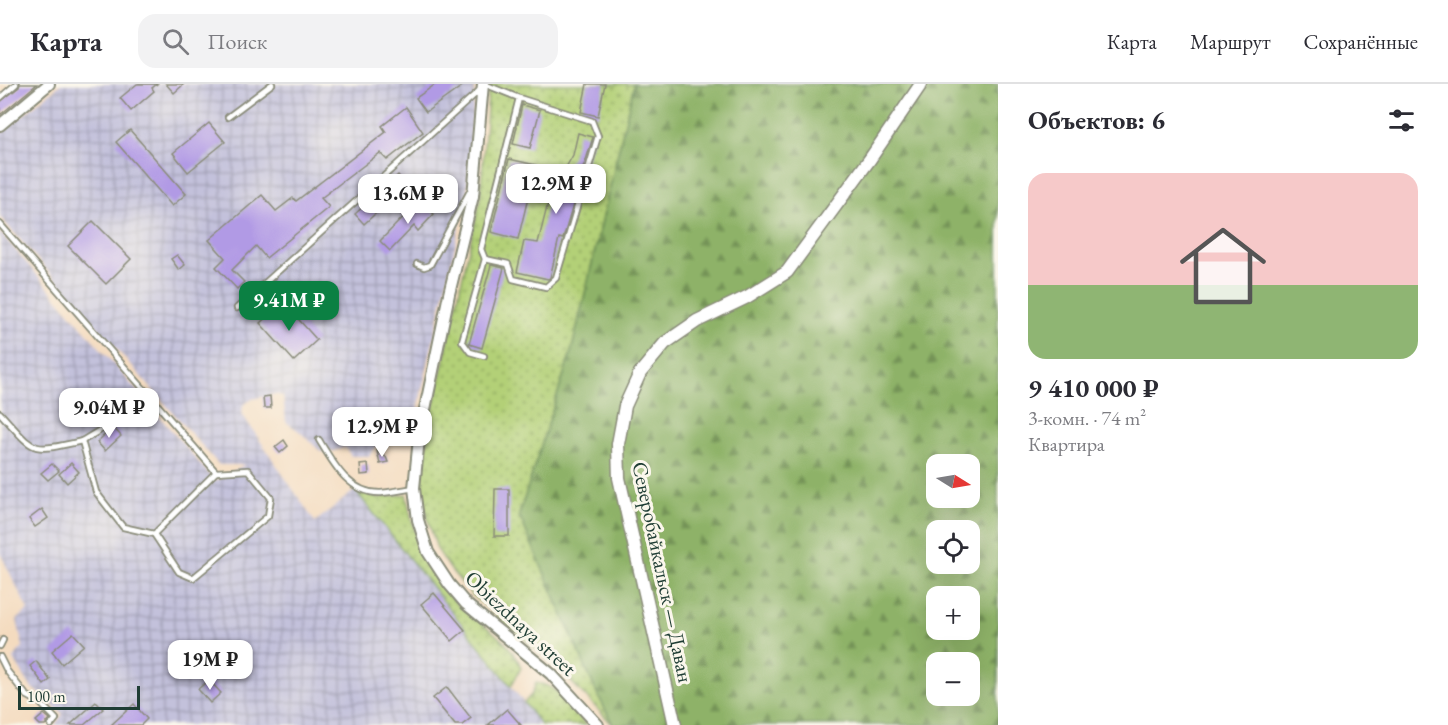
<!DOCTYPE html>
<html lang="ru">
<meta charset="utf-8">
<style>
body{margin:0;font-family:"EB Garamond",serif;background:#f2f2f3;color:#2b2b33;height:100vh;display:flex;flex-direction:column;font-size:22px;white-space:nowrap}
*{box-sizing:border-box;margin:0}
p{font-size:20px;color:#7c7c81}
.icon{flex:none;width:33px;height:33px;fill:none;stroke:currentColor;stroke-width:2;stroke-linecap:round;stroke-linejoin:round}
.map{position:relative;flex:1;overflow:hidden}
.details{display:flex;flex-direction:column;background:#fff;width:450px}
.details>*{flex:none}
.needle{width:39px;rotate:101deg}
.controls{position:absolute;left:926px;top:370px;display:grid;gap:12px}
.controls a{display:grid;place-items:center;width:54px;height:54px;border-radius:12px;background:#fff;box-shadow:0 6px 24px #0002;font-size:30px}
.scale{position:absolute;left:18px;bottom:15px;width:122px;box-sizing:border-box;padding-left:6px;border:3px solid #1f3d34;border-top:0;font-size:16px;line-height:21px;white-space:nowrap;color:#1f3d34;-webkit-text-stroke:4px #fbf7ec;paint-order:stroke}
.price{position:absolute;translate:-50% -51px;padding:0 14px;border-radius:12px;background:#fff;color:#222;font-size:20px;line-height:39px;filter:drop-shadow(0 2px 3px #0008)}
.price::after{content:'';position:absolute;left:50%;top:36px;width:18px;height:14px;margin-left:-9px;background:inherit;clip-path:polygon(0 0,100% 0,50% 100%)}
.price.on{background:#0b8043;color:#fff}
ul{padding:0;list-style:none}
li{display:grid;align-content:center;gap:12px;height:318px;padding:0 30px}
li+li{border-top:2px solid #e1e1e2}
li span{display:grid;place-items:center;height:186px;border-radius:18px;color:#555}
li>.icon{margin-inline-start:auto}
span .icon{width:108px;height:108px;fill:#fffc;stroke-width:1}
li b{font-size:26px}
h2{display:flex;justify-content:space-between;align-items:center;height:72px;padding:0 30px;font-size:26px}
header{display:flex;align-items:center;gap:36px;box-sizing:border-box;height:84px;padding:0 30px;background:#fff;border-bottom:2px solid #e1e1e2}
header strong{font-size:28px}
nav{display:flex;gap:33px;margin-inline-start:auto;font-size:21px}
.search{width:420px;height:54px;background:#f2f2f3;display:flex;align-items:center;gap:15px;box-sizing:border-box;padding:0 21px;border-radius:18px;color:#7c7c81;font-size:22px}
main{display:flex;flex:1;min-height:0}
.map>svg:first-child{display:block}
.industrial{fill:url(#industrial-grid)}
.grass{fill:url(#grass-dots);stroke:#698656;stroke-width:1.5}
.forest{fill:url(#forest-firs);stroke:#56784e;stroke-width:1.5;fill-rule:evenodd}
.building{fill:#b19ae5}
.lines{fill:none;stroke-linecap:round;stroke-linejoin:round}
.service-casing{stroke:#8a8c7a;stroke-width:8}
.tertiary-casing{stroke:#8a8c7a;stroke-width:14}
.secondary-casing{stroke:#8a8c7a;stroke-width:15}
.service{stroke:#fff;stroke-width:4.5}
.tertiary{stroke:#fff;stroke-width:10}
.secondary{stroke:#fff;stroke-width:12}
.labels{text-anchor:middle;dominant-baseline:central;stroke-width:6;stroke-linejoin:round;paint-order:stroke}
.street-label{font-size:21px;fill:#1f3d34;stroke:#fbf7ec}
</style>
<header>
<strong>Карта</strong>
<div class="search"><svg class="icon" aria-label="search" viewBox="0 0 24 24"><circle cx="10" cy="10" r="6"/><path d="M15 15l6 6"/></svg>Поиск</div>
<nav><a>Карта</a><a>Маршрут</a><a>Сохранённые</a></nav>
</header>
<main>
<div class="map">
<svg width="998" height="641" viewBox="0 0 998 641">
<defs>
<pattern id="industrial-grid" width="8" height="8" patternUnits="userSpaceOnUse" patternTransform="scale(1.5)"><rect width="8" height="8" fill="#c3c1db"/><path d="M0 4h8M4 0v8" fill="none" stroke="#9e9eb2"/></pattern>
<pattern id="grass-dots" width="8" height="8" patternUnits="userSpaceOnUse" patternTransform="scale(1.5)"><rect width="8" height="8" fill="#b3d077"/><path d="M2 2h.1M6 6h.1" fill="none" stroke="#91aa62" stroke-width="1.8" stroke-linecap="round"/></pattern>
<pattern id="forest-firs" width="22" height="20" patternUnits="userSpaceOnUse" patternTransform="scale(1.5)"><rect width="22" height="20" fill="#8eb268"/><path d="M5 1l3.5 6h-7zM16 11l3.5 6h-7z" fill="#739256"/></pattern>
</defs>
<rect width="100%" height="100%" fill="#fbf7ec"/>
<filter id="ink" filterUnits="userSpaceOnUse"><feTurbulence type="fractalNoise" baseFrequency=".0167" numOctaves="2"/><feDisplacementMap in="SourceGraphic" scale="12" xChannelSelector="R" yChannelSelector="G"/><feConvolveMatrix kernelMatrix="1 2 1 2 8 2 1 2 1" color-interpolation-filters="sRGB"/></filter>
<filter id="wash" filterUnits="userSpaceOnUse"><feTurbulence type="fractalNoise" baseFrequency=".008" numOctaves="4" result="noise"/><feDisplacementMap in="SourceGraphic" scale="24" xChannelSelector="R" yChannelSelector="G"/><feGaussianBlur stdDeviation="1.35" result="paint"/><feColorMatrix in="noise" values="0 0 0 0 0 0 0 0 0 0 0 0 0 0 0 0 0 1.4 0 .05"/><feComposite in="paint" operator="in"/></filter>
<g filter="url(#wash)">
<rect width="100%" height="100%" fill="#f4dbbf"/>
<!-- industrial -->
<path class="industrial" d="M61,0H475L467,110L416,332L403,327L369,372H351L345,363L332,368H321L299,347L286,338L283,312L275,310L252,315L243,321L242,330L315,438L355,406L542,641H55L63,630L31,603L13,574L23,563L17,536L28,526L0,469V148L215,397L245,381H219L0,133V50Z"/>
<!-- grass -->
<g class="grass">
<path d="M489,0H634L572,265L519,431L595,605L613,641L556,582L473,512L451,486L437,465L428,436L421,403L430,337L480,116Z"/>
<path d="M355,406L377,414L406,410C414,450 426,489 456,519C477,539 512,555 521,584L511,602Z"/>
<path d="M536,599C557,600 573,626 586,641H541L524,619L532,610Z"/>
</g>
<!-- forest -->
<path class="forest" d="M634,0H998V641H613L595,605L519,431L572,265ZM936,381H969V414H936ZM936,447H969V480H936ZM936,513H969V546H936ZM936,579H969V612H936Z"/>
<g id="blocks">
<!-- building -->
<g class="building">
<path d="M20,0H37L0,31V18L19,3Z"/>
<path d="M137,0H157L152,4L154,7L131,27L120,14Z"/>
<path d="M166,0H184L174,9Z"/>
<path d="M436,0H465L426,28L416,14Z"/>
<path d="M587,0H605L598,32L581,28Z"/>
<path d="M522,21L540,26L530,64L513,60Z"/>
<path d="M406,23L423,48L387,76L380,69L321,114L329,123L266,174L256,162L232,186L244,198L237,205L216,183L225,174L209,156L262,111L276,127L293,114L296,117L386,48L382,42Z"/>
<path d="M209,39L225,58L188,88L173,69Z"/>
<path d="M130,46L186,110L172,122L116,58Z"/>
<path d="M578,49L593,53L586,76L577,97H580L563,155L559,154L550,194L548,195L517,188L524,157L538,159L555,91L561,92L573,71Z"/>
<path d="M509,75L536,81L518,155L491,148Z"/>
<path d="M398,91L407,101L364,140L355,130Z"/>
<path d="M420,116L434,130L418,147L414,142L390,167L380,157Z"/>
<path d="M93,137L131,175L106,200L68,162Z"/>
<path d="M177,171L185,181L179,186L171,175Z"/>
<path d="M491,181L504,184L482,264L469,260Z"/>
<path d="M283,218L317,256L294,277L260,239Z"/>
<path d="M270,312L271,324H264L263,313Z"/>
<path d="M113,343L121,352L105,367L97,358Z"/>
<path d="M284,356L288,362L280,369L275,363Z"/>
<path d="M377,367L386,373L388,378L380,380Z"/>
<path d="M71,379L79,388L67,399L59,390Z"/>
<path d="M52,380L59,387L48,396L41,389Z"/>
<path d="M368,380L369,390L361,391L360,381Z"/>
<path d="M495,405H509V452H494Z"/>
<path d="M42,425L48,434L35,443L29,435Z"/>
<path d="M434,509L465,546L452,557L421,520Z"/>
<path d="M73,549L84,561L62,580L52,567Z"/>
<path d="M36,577L50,596L44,601L30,582Z"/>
<path d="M209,596L221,609L210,619L198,605Z"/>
<path d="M447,603L471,634L462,641H455L433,614Z"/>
<path d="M96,618L103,625L84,641H70Z"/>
<path d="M134,620L147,635L141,641H111Z"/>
<path d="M507,625L521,641H488Z"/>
<path d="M44,630L50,635L45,641H40L36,637Z"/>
</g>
</g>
</g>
<g filter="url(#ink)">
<use href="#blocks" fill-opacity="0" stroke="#8a8c7a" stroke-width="1.5"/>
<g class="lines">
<defs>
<g id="service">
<path d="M484,0L519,14L592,37L598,52L556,194L546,203L513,195L508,180L485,175L481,165L519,14"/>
<path d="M0,14L16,0"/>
<path d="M228,33L272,0"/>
<path d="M0,140L216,388"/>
<path d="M417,180L424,183L430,181L470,107"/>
<path d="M237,224L481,5"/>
<path d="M484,272L470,268L462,257L485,175"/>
<path d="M152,315L82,357L96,408L123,443L154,450"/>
<path d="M0,329C36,368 28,369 82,357"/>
<path d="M319,356C333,379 349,410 381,409C391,408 403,406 414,404"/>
<path d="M248,386L271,414L268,432L193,494L179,488L154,450L216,388Z"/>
<path d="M0,562L3,556"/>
<path d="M0,573L7,587L26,611L39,618L56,635L51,641"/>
</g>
<g id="tertiary">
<path d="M483,0L473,112L449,210L419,354L414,404L418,436L428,468L449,500L466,520L551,590L598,641"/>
<path d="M0,41L49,0"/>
</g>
<path id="secondary" d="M675,641L619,394L618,360L625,322L640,289L665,259L697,237L747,213L787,188L870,75L921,0"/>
</defs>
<!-- service casing -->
<use href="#service" class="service-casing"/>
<!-- tertiary casing -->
<use href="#tertiary" class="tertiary-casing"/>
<!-- secondary casing -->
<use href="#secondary" class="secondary-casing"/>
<!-- service -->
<use href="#service" class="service"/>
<!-- tertiary -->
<use href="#tertiary" class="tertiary"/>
<!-- secondary -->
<use href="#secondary" class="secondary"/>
</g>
</g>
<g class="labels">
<!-- street labels -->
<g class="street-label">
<text transform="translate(663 488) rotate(78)">Северобайкальск — Даван</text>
<text transform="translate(521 539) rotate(43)">Obiezdnaya street</text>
</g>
</g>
</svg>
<div class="controls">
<a><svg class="needle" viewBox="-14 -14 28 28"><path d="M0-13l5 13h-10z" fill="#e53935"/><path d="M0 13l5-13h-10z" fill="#7c7c81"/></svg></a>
<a><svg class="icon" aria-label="locate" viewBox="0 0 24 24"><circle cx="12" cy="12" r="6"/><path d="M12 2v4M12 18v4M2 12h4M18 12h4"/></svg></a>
<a>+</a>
<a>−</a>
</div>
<div class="scale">100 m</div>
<b class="price" style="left:556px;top:131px">12.9M ₽</b>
<b class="price" style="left:408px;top:141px">13.6M ₽</b>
<b class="price on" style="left:289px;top:248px">9.41M ₽</b>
<b class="price" style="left:109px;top:355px">9.04M ₽</b>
<b class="price" style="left:382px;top:374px">12.9M ₽</b>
<b class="price" style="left:210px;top:607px">19M ₽</b>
</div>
<section class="details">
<h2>Объектов: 6<svg class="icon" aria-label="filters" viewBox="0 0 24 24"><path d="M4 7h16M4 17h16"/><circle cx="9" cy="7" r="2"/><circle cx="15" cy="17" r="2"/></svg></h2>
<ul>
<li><span style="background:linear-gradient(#f6c9c9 60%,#8fb573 0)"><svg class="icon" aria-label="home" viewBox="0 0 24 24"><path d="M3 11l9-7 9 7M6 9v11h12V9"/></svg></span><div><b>9 410 000 ₽</b><p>3-комн. · 74 m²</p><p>Квартира</p></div></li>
</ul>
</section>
</main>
